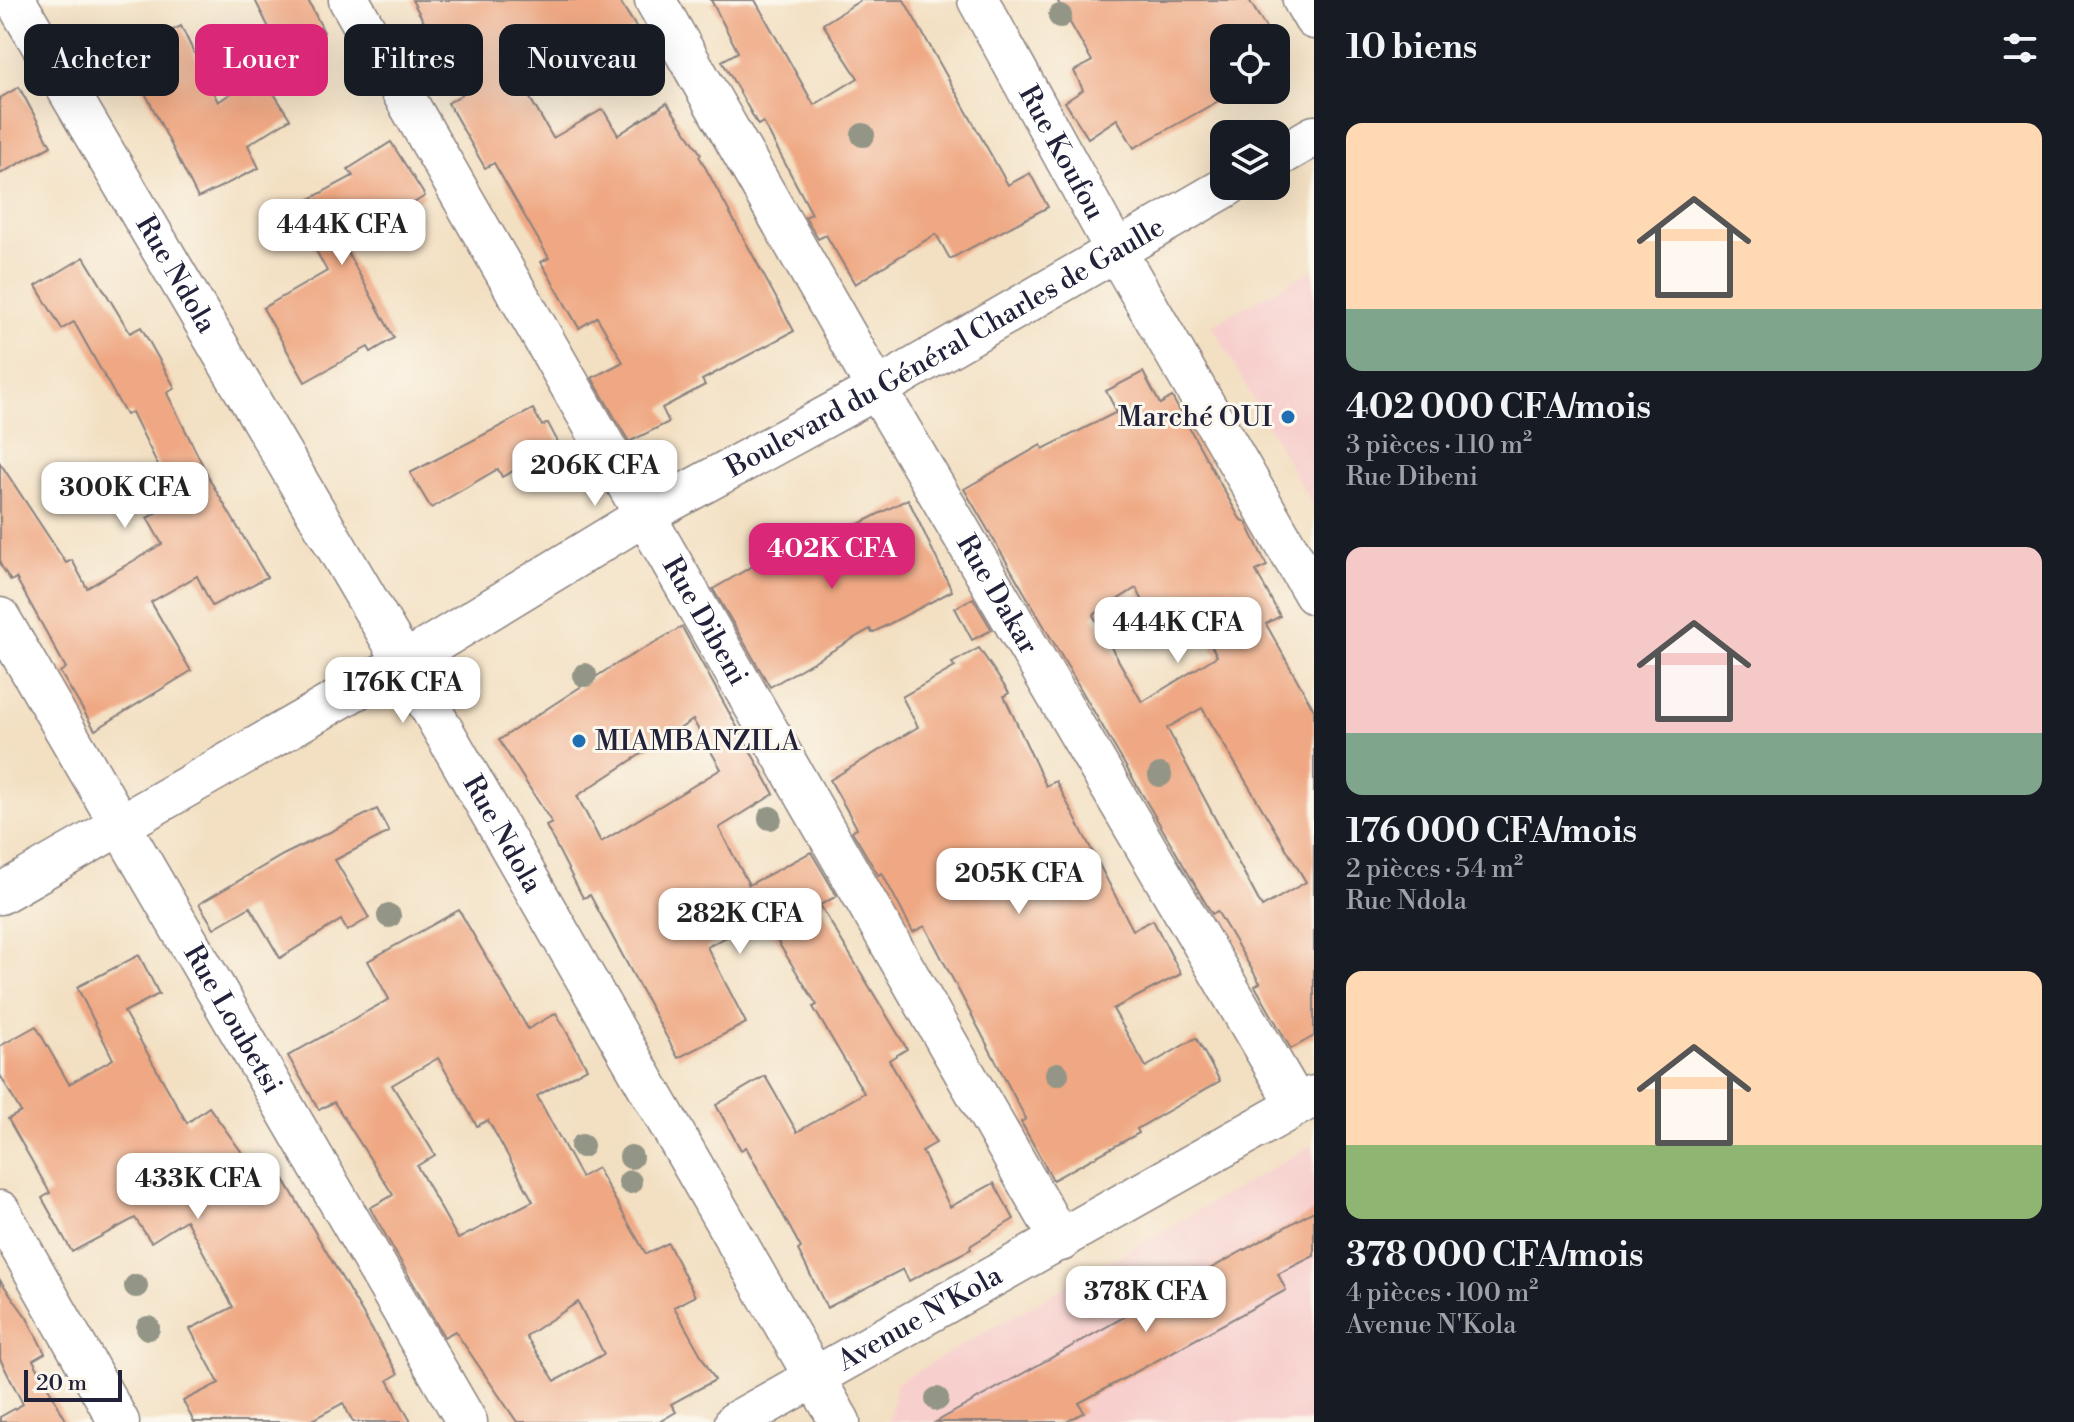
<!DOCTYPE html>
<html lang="fr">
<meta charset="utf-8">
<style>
body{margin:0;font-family:"Libre Bodoni",serif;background:#20242c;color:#f1f3f6;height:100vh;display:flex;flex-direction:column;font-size:30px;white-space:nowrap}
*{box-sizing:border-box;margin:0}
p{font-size:26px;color:#9ea1a6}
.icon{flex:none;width:44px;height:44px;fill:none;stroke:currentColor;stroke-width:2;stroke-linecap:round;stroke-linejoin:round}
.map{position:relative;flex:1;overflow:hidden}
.details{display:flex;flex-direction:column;background:#171b24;width:760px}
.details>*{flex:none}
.guide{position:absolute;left:24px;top:24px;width:760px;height:72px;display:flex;gap:16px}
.buttons{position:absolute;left:1210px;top:24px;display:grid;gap:16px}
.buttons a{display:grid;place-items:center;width:80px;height:80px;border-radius:16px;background:#171b24;box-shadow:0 8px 32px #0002;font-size:40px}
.scale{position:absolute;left:24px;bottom:20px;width:98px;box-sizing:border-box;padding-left:8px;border:4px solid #22223b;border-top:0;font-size:22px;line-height:28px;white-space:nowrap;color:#22223b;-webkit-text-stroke:6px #fbf7ec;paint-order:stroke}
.price{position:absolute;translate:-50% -68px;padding:0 18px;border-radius:16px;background:#fff;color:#222;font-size:26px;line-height:52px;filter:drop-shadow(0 2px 4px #0008)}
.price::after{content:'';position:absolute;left:50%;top:48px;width:24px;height:18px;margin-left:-12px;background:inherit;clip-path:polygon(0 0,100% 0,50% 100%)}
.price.active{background:#db2777;color:#fff}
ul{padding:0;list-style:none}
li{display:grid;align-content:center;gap:16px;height:424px;padding:0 32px}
li span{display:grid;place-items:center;height:248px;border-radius:16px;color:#555}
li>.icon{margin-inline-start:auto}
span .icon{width:144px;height:144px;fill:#fffc;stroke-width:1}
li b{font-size:34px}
h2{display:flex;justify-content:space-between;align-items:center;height:96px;padding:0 32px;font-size:34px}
.chip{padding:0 28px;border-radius:16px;background:#171b24;box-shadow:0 8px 32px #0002;font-size:28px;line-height:72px}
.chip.active{background:#db2777;color:#fff}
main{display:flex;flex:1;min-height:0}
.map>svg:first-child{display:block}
.built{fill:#f7d0ce}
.building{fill:#efa883;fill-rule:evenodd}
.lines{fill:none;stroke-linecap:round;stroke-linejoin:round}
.minor-casing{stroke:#8a817f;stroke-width:43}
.minor{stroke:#fff;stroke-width:40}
.tree{fill:#939686}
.poi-dot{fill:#1f6fb2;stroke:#fbf7ec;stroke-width:3}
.labels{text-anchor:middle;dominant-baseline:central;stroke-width:6;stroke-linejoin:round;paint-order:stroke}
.street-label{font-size:28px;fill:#22223b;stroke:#fbf7ec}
.poi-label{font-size:28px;fill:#22223b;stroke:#fbf7ec;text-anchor:end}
</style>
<main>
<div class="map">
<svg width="1314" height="1422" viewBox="0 0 1314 1422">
<rect width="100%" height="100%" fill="#fbf7ec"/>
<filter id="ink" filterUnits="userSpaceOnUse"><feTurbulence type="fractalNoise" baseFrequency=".0125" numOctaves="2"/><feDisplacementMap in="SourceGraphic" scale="16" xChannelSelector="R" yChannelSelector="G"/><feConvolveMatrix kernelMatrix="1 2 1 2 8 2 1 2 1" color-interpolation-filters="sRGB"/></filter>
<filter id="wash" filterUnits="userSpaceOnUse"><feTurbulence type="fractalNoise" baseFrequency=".006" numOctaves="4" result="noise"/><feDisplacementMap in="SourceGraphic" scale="32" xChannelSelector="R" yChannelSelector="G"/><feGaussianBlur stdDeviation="1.8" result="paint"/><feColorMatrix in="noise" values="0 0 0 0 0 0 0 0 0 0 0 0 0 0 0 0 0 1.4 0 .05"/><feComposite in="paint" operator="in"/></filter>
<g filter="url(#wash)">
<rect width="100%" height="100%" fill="#f3e0c3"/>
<!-- built -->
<g class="built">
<path d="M1314,269V509L1212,325Z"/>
<path d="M1314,1144V1422H889L896,1383Z"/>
</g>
<g id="blocks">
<!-- building -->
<g class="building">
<path d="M255,0H308L324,32L282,54Z"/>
<path d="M412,0H619L636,27L589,57L578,41L519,79L553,138L603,109L618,135L667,103L701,154L699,156L794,331L702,380L705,385L662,408L669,422L629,442L592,378L623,362L597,317L579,328L541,262L549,258L494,163L485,168L448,103L463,94Z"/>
<path d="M711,0H755L814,105L858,78L823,24L861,0H904L1008,185L1030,173L1048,207L950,259L936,234L855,284L826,235L818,239L805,217L812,214L763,122L758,125L722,61L738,52Z"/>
<path d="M1057,0H1249L1272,38H1224V90H1238L1134,148L1117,119L1088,138L1065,102L1083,90L1074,71L1092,61Z"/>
<path d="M181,26L218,102L261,73L290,119L248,145L259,168L198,198L125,53Z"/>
<path d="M19,87L51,146L0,174V98Z"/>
<path d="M391,142L425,196L344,246L394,338L371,352L368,347L305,382L263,308L327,271L293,208L353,176L348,169Z"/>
<path d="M84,257L130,333L141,327L175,388L167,393L211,482L267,577L212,606L197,576L151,602L191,671L95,730L60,672L66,668L16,578L11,581L0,564V463L66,563L72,560L87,588L162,544L147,518L176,502L132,412L126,415L74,322L62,329L36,286Z"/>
<path d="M1143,372L1160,404L1172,397L1240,519L1246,522L1267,566L1256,571L1280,616L1266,624L1314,710V1036L1291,1049L1255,986L1260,983L1217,911L1212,914L964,489L1041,445L1043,449L1117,412L1106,391ZM1136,588L1154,621L1187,602L1217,656L1142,702L1093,615ZM1202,708L1306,882L1262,907L1167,728Z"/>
<path d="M533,409L542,426L548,423L560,446L502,477L498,469L431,508L410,473Z"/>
<path d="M908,499L952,591L872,633L870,629L770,687L713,589L808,534L815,546Z"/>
<path d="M973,598L992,630L972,640L955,608Z"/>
<path d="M682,627L774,794L719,828L749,885L811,852L837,896L820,905L907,1049L889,1060L936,1143L922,1151L950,1207L994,1183L1014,1219L970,1246L971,1249L909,1281L903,1269L827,1308L798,1250L801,1248L746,1147L741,1150L716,1105L765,1076L797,1132L864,1093L813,1007L817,1005L763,918L707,947L746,1023L678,1058L590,895L583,898L546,826L552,823L499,740L611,667ZM693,720L721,769L601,842L577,796Z"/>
<path d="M979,648L1009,693L1004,696L1046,786L1056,781L1133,930L1153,920L1181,974L1113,1009L1146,1067L1196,1038L1220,1081L1137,1129L1139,1133L1053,1180L1021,1122L1026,1119L925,926L913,932L882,873L878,875L852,831L857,828L830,780L918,727L902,697L955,667L952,663Z"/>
<path d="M377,809L389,832L335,860L369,918L347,931L341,920L280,958L250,907L214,928L199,904L283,855Z"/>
<path d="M459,910L528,1029L556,1013L587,1068L537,1096L581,1177L597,1168L646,1254L668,1243L695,1296L674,1307L715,1380L671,1404L676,1412L659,1422H517L455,1331L444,1337L370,1208L393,1195L334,1102L319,1110L288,1056L389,999L368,961ZM438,1058L477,1126L488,1120L533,1201L458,1239L417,1166L435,1155L392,1085ZM578,1302L604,1354L555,1381L526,1336Z"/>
<path d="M139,955L159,994L124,1012L187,1123L209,1107L256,1172L274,1162L398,1374L388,1380L411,1422H353L343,1403L308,1422H194L183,1401L219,1383L190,1329L233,1307L186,1220L151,1242L135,1218L72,1252L42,1198L50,1193L8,1119L21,1112L0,1075V1046L36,1026L69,1084L113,1059L77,987Z"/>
<path d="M1314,1211V1256L1278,1274L1286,1290L1079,1403L1084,1412L1066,1422H936Z"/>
<path d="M0,1280L27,1318L45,1353L33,1360L67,1422H0V1417L23,1404L0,1359Z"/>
</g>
</g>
</g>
<g filter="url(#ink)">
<use href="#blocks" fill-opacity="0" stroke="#8a817f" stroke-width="2"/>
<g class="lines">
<defs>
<g id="minor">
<path id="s1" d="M15,0L404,662L840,1422"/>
<path id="s2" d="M349,0L1061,1241"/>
<path id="s3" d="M655,0L877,389L1297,1105"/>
<path id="s4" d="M978,0L1116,251L1314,594"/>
<path d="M1303,0L1314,19"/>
<path d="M1276,158L1314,136"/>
<path id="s5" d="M0,618L467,1422"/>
<path id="s6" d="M0,894L404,662L647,514L877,389L1228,186"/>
<path d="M0,1211L119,1422"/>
<path id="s7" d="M735,1422L1314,1096"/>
</g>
</defs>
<!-- minor casing -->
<use href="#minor" class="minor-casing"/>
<!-- minor -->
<use href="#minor" class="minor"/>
</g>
<!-- trees -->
<g class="tree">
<circle cx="1060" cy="16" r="12"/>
<circle cx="863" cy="135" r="12"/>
<circle cx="585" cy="675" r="12"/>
<circle cx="1160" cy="775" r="12"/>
<circle cx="770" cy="818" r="12"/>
<circle cx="389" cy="916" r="12"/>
<circle cx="1057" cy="1074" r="12"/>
<circle cx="582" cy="1146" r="12"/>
<circle cx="631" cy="1157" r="12"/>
<circle cx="630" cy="1182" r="12"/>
<circle cx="136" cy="1286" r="12"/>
<circle cx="148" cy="1328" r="12"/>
<circle cx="937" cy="1399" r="12"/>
</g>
</g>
<!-- markers -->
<g class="poi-dot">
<circle cx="1288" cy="417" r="8"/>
<circle cx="579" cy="741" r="8"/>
</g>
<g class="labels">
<!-- street labels -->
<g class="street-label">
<text stroke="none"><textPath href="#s4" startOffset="174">Rue Koufou</textPath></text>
<text stroke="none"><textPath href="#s1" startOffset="318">Rue Ndola</textPath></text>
<text stroke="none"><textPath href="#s6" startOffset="1092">Boulevard du Général Charles de Gaulle</textPath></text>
<text stroke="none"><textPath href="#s3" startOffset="686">Rue Dakar</textPath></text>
<text stroke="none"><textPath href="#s2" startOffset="716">Rue Dibeni</textPath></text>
<text stroke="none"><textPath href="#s1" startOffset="966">Rue Ndola</textPath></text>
<text stroke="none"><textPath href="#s5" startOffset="464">Rue Loubetsi</textPath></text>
<text stroke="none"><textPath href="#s7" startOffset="212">Avenue N'Kola</textPath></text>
</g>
<!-- poi labels -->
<g class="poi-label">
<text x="1272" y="417">Marché OUI</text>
<text x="595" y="741" text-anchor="start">MIAMBANZILA</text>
</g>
</g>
</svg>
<div class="buttons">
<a><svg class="icon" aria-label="locate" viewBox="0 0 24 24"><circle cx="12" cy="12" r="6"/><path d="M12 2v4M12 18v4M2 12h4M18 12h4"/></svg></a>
<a><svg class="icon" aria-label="layers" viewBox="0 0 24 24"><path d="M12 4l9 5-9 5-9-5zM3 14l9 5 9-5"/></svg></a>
</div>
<div class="scale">20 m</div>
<b class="price" style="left:342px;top:267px">444K CFA</b>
<b class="price" style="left:595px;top:508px">206K CFA</b>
<b class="price" style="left:125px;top:530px">300K CFA</b>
<b class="price active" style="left:832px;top:591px">402K CFA</b>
<b class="price" style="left:1178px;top:665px">444K CFA</b>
<b class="price" style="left:403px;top:725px">176K CFA</b>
<b class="price" style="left:1019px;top:916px">205K CFA</b>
<b class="price" style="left:740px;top:956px">282K CFA</b>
<b class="price" style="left:198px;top:1221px">433K CFA</b>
<b class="price" style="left:1146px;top:1334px">378K CFA</b>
<div class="guide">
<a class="chip">Acheter</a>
<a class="chip active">Louer</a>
<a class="chip">Filtres</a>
<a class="chip">Nouveau</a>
</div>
</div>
<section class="details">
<h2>10 biens<svg class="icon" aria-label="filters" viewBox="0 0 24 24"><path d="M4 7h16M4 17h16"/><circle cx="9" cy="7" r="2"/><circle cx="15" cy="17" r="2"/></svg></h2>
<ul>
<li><span style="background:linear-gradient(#ffd9b3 75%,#7fa58c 0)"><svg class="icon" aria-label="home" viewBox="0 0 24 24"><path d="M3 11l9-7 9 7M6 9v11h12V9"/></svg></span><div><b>402 000 CFA/mois</b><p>3 pièces · 110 m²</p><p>Rue Dibeni</p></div></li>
<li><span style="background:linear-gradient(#f6c9c9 75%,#7fa58c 0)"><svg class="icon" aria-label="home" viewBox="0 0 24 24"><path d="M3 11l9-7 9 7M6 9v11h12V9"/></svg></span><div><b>176 000 CFA/mois</b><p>2 pièces · 54 m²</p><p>Rue Ndola</p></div></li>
<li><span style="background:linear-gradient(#ffd9b3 70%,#8fb573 0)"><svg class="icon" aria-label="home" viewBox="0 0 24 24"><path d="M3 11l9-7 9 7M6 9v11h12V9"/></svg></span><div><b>378 000 CFA/mois</b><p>4 pièces · 100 m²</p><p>Avenue N'Kola</p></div></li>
</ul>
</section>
</main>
